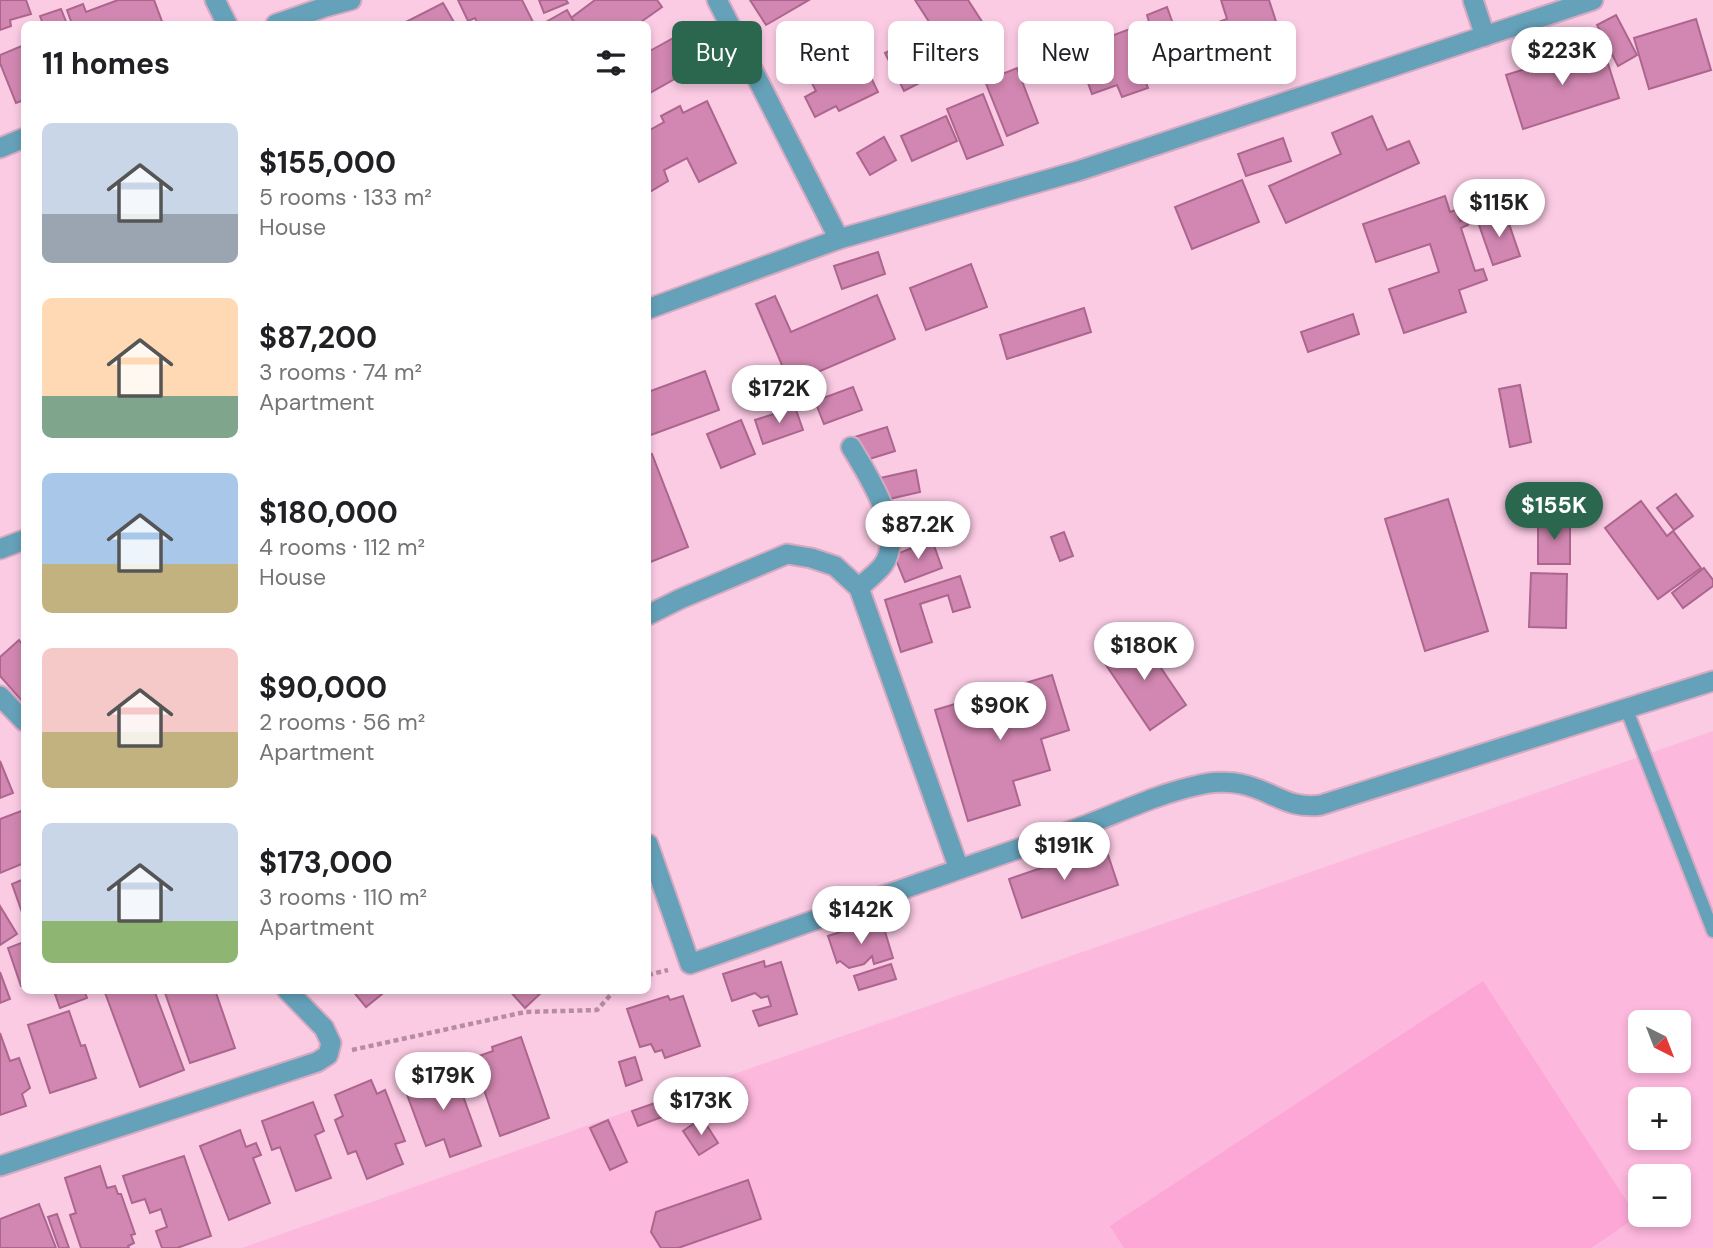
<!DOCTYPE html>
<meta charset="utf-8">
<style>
body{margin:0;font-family:"DM Sans",sans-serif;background:#f6f6f6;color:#202124;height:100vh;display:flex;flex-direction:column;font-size:26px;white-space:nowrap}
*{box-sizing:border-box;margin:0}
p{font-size:23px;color:#757577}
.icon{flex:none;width:38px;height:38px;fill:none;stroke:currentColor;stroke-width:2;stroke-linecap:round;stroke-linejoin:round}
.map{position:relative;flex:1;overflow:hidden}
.drawer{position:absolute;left:21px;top:21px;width:630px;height:973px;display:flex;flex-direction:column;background:#fff;border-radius:10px;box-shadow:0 4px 10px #0003}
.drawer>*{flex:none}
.guide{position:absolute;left:672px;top:21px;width:665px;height:63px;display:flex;gap:14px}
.needle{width:46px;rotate:138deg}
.tools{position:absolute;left:1628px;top:1010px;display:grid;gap:14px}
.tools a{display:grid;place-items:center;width:63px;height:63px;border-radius:10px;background:#fff;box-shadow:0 4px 10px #0003;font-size:35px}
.price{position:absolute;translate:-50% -60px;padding:0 16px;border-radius:24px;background:#fff;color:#222;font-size:23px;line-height:46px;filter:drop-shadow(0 2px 4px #0008)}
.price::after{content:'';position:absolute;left:50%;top:42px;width:21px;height:16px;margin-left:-10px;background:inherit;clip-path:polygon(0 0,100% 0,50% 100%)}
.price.active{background:#2b664f;color:#fff}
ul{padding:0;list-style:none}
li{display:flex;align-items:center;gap:21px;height:175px;padding:0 21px}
li span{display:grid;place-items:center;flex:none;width:196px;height:140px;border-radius:10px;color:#555}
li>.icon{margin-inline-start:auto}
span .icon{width:84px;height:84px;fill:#fffc;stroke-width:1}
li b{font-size:30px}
h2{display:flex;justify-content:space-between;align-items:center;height:84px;padding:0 21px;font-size:30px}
.pill{padding:0 24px;border-radius:10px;background:#fff;box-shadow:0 4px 10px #0003;font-size:24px;line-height:63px}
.pill.active{background:#2b664f;color:#fff}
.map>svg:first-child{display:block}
.built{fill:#fdb8dd;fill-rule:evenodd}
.green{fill:#fca7d6}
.building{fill:#d187b1;stroke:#ac668e;stroke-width:2}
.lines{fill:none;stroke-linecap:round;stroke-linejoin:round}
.service-casing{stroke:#d6aac1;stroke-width:16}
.minor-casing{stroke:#d6aac1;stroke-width:23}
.path{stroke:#b58ca2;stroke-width:4.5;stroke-dasharray:5 3.5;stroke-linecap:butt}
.service{stroke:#65a2ba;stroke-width:12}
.minor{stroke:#65a2ba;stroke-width:19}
</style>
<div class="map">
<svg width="1713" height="1248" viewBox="0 0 1713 1248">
<rect width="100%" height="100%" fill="#fbcbe4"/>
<!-- built -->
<path class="built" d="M1713,731V1248H242L640,1107ZM1640,1022H1678V1060H1640ZM1640,1099H1678V1138H1640ZM1640,1176H1678V1214H1640Z"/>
<!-- green -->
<path class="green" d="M1483,981L1637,1217L1591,1248H1124L1110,1226Z"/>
<!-- building -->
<g class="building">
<path d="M0,0H26L31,14L10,20L11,26L0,30Z"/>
<path d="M118,0H154L163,24H72L67,10L83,4L86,12Z"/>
<path d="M458,0H522L534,24H478L475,18L468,21Z"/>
<path d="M539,0H566L568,3L544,13Z"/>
<path d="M595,0H657L662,7L638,24H576L571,18Z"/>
<path d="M750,0H809L766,25Z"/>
<path d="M915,0H968L992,37L955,62Z"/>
<path d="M1221,0H1269L1284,46L1223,66L1210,25L1227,19Z"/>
<path d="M443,3L455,24H402Z"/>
<path d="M1167,7L1191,74L1183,77L1181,70L1167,75L1165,72L1150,77L1143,60L1138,62L1148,88L1122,97L1117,85L1092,94L1079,58L1099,51L1095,42L1149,22L1147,15Z"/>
<path d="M61,9L67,24H43L40,16Z"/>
<path d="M567,10L575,24H548L546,22Z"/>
<path d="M1616,15L1637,55L1618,66L1597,25Z"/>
<path d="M1696,19L1711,70L1649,89L1634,38Z"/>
<path d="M829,32L851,75L866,67L878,92L839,111L836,106L815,117L805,97L816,91L795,50Z"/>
<path d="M675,37L692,69L648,94V52Z"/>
<path d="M917,37L935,75L904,91L885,53Z"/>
<path d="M24,45V100L16,103L0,63V55Z"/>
<path d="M1602,45L1619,98L1523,129L1506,75Z"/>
<path d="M1017,68L1038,123L1007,136L985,81Z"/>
<path d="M983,94L1003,145L967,159L947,109Z"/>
<path d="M707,101L736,163L699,182L687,158L664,170L668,181L648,193V131L664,122L661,116L680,106L683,113Z"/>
<path d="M946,116L957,141L912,161L901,136Z"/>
<path d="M1372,116L1387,150L1409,141L1419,163L1286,223L1269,186L1341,154L1332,133Z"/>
<path d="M884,137L896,160L870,175L857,153Z"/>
<path d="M1283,138L1291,161L1246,176L1238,154Z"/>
<path d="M1242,180L1259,222L1192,249L1175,207Z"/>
<path d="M1445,196L1450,212L1456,210L1460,221L1466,219L1468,225L1461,228L1475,271L1483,269L1487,280L1459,290L1466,312L1404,333L1389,289L1439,272L1430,244L1376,262L1363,224Z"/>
<path d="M1505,212L1520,256L1493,265L1478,222Z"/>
<path d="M878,252L885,274L842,289L834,266Z"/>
<path d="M971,264L987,307L926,330L910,288Z"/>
<path d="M877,295L895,339L790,384L756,304L775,296L791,332Z"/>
<path d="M1084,308L1091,332L1007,359L1000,335Z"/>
<path d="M1353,314L1359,334L1308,352L1301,332Z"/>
<path d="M705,371L719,410L648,436V392Z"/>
<path d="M1520,385L1531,442L1510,447L1499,389Z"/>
<path d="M853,387L862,410L824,424L815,401Z"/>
<path d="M795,407L803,430L763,444L755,420Z"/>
<path d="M741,420L755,454L721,468L707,434Z"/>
<path d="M887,427L895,451L863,461L855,437Z"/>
<path d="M652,454L688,547L648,563V455Z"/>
<path d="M916,470L920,492L885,500L880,478Z"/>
<path d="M1676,494L1693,516L1674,530L1657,508Z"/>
<path d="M1448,499L1488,631L1425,651L1385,519Z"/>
<path d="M1641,501L1667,536L1673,531L1701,568L1658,599L1605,528Z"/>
<rect x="1538" y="519" width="32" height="45"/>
<path d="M1064,532L1073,556L1060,561L1051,537Z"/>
<path d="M932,540L942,568L905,582L894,555Z"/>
<path d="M1704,568L1713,580V586L1683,608L1672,593Z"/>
<path d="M1531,573L1567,574L1566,628L1529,627Z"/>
<path d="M960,576L970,607L953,612L948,595L920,604L932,642L901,652L885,600Z"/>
<path d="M1138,634L1186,705L1150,730L1102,659Z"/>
<path d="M19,640L24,647V703L0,676V657Z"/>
<path d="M1052,675L1069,730L1041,739L1050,770L1013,781L1020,805L968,821L935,710Z"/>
<path d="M0,761L13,793L0,798Z"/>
<path d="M24,810V863L0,873V819Z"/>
<path d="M1105,846L1118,885L1022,918L1009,879Z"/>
<path d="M24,879V918L12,884Z"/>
<path d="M0,906L17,934L0,945Z"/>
<path d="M866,924L868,930L883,925L893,958L874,964L872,956L864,964L849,968L840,961L837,963L828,936Z"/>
<path d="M24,942V985L21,986L8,948Z"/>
<path d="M764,961L765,967L781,962L797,1014L759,1026L753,1011L771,1006L768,996L761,998L755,993L732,1001L723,974Z"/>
<path d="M891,964L896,979L859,990L854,976Z"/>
<path d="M0,972L10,999L0,1003Z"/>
<path d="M66,990H84L87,998L60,1008L55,994Z"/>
<path d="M104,990H154L184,1070L140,1087Z"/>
<path d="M164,990H215L235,1048L190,1063Z"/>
<path d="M352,990H387L366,1007Z"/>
<path d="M509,990H544L525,1008Z"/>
<path d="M668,996L670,1000L683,996L700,1046L665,1058L662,1050L655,1052L651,1044L640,1047L627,1009Z"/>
<path d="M69,1011L81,1046L85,1045L96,1078L50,1093L28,1025Z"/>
<path d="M0,1033L10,1061L19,1058L30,1088L22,1094L26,1106L0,1115Z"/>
<path d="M521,1037L549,1118L500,1136L473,1058L493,1051L492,1047Z"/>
<path d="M635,1057L642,1080L626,1086L619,1062Z"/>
<path d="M453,1068L481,1146L450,1157L444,1139L426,1146L406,1092L411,1091L408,1082L430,1074L431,1077Z"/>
<path d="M371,1080L377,1094L385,1090L405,1141L395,1144L403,1164L367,1179L356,1151L348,1154L335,1120L343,1116L335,1095Z"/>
<path d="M669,1098L675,1112L638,1126L632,1111Z"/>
<path d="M313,1102L324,1131L315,1135L331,1178L296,1191L280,1147L272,1150L262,1121Z"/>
<path d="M702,1118L718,1143L699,1155L683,1131Z"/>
<path d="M608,1120L627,1162L610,1170L590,1128Z"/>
<path d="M240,1130L246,1147L256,1143L261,1155L253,1158L270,1203L229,1220L200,1146Z"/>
<path d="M184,1156L211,1236L177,1248H162L156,1231L167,1227L161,1209L150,1213L145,1199L132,1203L123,1176Z"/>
<path d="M100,1166L107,1188L115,1186L118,1194H121L135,1234L131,1235L134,1243L128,1246L129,1248H81L70,1215L76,1213L65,1178Z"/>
<path d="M748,1180L761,1219L678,1248H661L651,1232L656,1212Z"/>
<path d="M39,1204L56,1248H0V1219Z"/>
<path d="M57,1214L69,1248H59L48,1217Z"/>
</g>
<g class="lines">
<defs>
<path id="service" d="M1626,708L1713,931"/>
<g id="minor">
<path d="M215,0L227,24"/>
<path d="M717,0L839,239"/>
<path d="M1473,0L1485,36"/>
<path d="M276,24L325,7L351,0"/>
<path d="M0,148L24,138"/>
<path d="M648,309L839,239L1078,171L1593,0"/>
<path d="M851,447C868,475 906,533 883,565C877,573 866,581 859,588"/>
<path d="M0,549L24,540"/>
<path d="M648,615L680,599L787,554L811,558L835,566L859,588L959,869"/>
<path d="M0,696L24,721"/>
<path d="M648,844L690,964C814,920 939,876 1064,833C1109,818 1152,795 1199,785C1210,782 1229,781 1241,784C1272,790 1287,810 1321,805L1713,681"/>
<path d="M0,1166L317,1062L328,1055L331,1043L324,1028L287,990"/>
</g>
</defs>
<!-- service casing -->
<use href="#service" class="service-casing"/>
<!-- minor casing -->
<use href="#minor" class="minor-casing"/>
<!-- path -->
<g class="path">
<path d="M648,975L668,970"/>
<path d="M352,1050L525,1012L597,1010L615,990"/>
</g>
<!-- service -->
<use href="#service" class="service"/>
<!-- minor -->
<use href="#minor" class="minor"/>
</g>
</svg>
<div class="tools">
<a><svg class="needle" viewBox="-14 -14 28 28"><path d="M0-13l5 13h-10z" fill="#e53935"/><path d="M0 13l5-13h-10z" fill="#757577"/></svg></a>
<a>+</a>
<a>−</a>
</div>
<b class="price" style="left:1562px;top:87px">$223K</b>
<b class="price" style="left:1499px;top:239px">$115K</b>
<b class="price" style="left:779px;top:425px">$172K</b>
<b class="price active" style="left:1554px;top:542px">$155K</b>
<b class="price" style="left:918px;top:561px">$87.2K</b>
<b class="price" style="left:1144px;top:682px">$180K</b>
<b class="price" style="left:1000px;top:742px">$90K</b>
<b class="price" style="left:1064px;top:882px">$191K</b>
<b class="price" style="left:861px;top:946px">$142K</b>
<b class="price" style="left:443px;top:1112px">$179K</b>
<b class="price" style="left:701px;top:1137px">$173K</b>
<div class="guide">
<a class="pill active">Buy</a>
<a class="pill">Rent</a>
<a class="pill">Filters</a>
<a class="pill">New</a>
<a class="pill">Apartment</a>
</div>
<section class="drawer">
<h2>11 homes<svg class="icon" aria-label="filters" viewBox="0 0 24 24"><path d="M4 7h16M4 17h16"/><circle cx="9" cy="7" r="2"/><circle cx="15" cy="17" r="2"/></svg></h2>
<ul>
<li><span style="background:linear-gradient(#c9d6e8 65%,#9aa5b1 0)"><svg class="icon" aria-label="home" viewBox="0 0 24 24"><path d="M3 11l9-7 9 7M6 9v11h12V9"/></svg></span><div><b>$155,000</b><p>5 rooms · 133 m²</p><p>House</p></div></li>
<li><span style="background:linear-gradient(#ffd9b3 70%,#7fa58c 0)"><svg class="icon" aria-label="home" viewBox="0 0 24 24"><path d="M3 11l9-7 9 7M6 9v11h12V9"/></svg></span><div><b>$87,200</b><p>3 rooms · 74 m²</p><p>Apartment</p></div></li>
<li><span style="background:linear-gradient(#a9c7e8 65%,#c2b280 0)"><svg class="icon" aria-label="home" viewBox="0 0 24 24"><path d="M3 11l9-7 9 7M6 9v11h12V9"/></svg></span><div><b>$180,000</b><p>4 rooms · 112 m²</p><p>House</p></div></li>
<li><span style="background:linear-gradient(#f6c9c9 60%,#c2b280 0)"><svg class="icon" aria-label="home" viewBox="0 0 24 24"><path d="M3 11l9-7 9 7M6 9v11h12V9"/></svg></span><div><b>$90,000</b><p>2 rooms · 56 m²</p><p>Apartment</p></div></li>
<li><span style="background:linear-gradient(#c9d6e8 70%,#8fb573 0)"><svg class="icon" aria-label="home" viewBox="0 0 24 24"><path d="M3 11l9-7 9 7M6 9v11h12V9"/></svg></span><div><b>$173,000</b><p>3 rooms · 110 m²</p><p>Apartment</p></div></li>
</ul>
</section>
</div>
